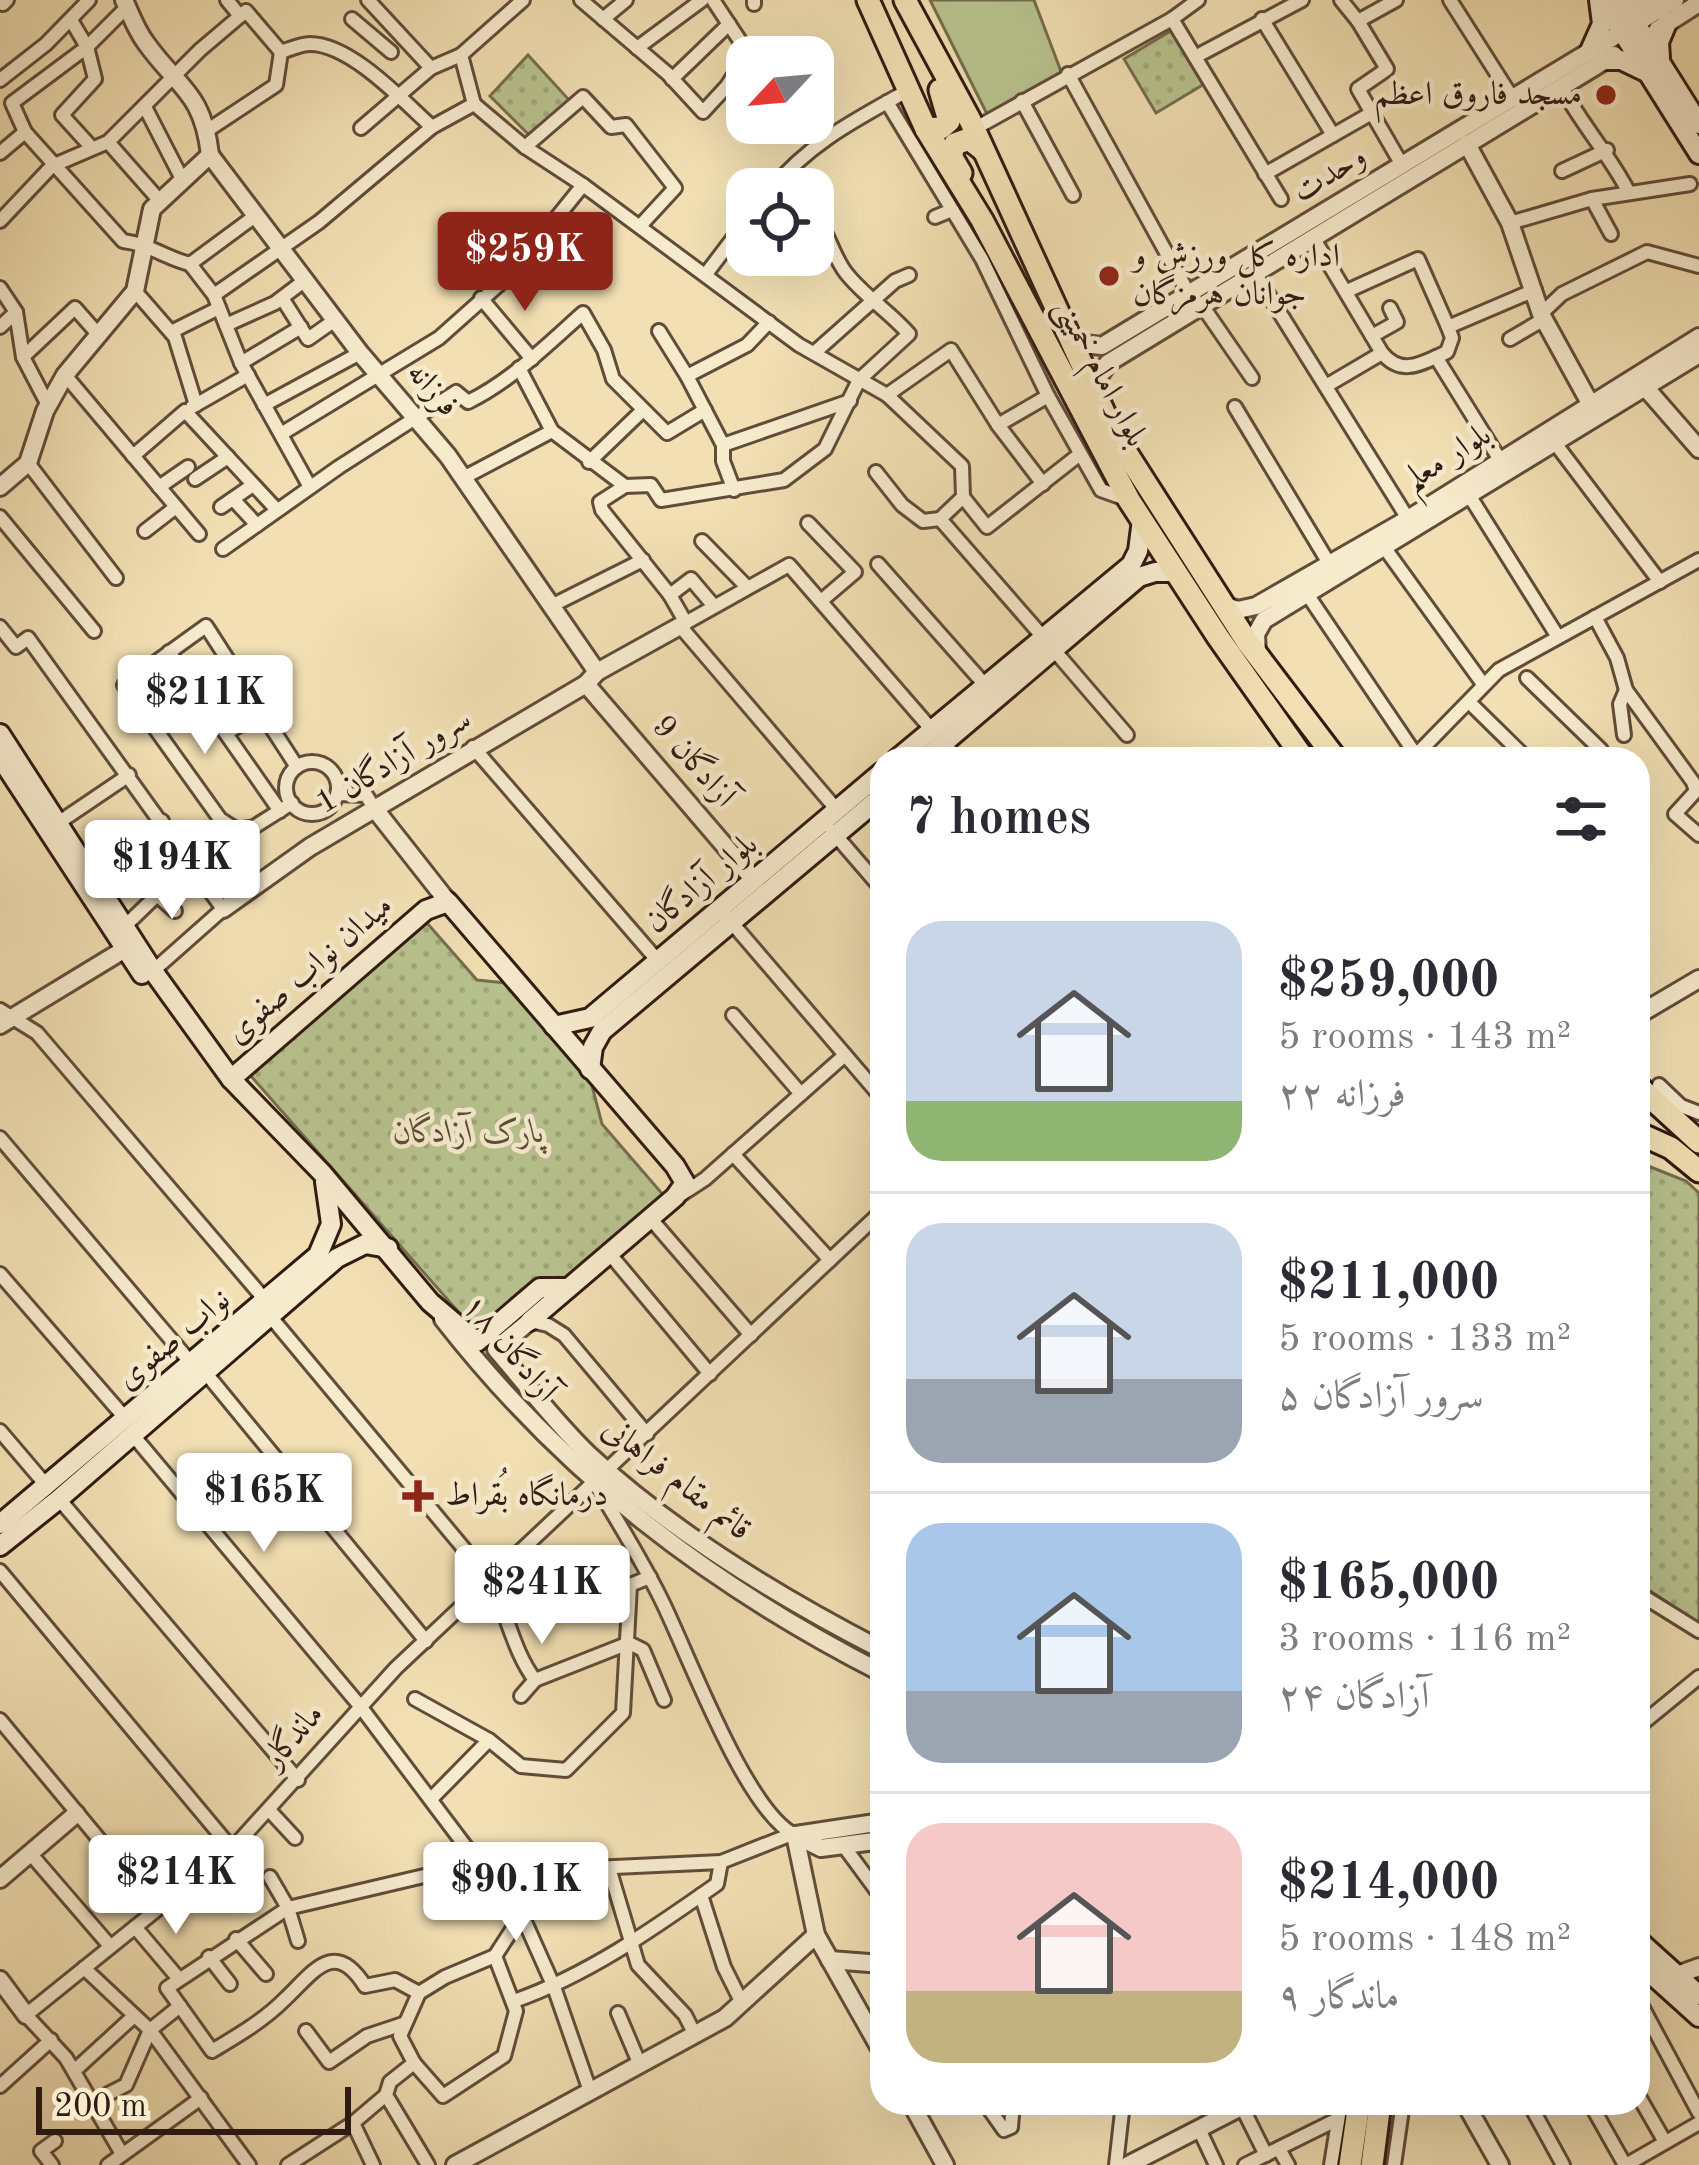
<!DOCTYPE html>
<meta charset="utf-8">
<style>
body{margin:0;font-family:"Old Standard TT",Amiri,serif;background:#f2f2f3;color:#2b2b33;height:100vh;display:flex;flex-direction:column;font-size:45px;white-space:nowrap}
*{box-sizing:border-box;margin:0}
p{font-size:39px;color:#7c7c81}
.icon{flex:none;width:66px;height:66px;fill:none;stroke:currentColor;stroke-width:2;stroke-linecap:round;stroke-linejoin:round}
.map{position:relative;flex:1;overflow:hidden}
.side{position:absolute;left:870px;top:747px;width:780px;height:1368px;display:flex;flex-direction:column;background:#fff;border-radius:36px;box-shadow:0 12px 48px #0002}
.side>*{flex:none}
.needle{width:78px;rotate:244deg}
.tools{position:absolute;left:726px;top:36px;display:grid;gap:24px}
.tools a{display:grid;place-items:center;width:108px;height:108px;border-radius:24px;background:#fff;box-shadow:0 12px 48px #0002;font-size:60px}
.scale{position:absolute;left:36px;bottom:30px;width:315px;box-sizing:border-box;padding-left:12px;border:6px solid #311a12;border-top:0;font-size:33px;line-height:42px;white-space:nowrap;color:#311a12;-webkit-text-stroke:9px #f7ebce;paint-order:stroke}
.price{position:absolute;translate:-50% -102px;padding:0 27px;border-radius:12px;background:#fff;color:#222;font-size:39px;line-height:78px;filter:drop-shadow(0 3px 6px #0008)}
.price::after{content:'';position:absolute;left:50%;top:72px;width:36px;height:27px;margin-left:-18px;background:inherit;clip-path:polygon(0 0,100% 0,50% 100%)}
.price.active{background:#8f2418;color:#fff}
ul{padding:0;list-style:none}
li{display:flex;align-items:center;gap:36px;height:300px;padding:0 36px}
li+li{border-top:3px solid #e1e1e2}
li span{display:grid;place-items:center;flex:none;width:336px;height:240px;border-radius:36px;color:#555}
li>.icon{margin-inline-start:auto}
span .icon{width:144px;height:144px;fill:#fffc;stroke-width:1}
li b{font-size:51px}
h2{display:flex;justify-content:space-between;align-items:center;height:144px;padding:0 36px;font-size:51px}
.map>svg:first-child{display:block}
.park{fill:url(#park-dots);stroke:#746e50;stroke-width:3}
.pitch{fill:#b8c38f;stroke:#746e50;stroke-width:3}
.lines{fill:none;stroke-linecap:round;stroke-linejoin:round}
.minor-casing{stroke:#614c3a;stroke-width:18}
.tertiary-casing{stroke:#614c3a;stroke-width:22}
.secondary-casing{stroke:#311a12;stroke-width:24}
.primary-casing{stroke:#311a12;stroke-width:27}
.minor{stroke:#f7ebce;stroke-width:12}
.tertiary{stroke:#f7ebce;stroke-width:16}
.secondary{stroke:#f7ebce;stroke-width:18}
.primary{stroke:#f2e0b4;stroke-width:21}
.poi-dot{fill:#8f2418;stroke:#f7ebce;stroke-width:4.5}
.labels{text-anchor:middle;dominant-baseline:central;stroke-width:9;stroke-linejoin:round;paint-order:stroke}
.poi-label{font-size:33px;fill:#311a12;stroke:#f7ebce;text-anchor:start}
.street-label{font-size:33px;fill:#311a12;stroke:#f7ebce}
.park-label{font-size:33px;font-style:italic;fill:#5a4d38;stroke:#f7ebce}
</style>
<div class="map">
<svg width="1699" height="2165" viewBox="0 0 1699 2165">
<defs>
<pattern id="park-dots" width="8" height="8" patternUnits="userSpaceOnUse" patternTransform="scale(3)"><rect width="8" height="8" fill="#b8c38f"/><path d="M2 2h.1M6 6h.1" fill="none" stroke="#9fa77a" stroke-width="1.8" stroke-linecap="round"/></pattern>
</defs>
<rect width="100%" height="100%" fill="#f2e0b4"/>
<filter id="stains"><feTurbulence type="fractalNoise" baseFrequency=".00167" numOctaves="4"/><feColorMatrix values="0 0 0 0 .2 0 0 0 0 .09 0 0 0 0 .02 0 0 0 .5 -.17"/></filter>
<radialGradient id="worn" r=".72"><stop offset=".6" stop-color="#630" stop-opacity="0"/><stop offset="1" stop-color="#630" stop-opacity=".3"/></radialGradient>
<!-- park -->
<g class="park">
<path d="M1174,29L1206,83L1156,113L1124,59Z"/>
<path d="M528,55L570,101L529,135L490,96Z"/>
<path d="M427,923L477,980L506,983L591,1082L602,1124L665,1197L567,1281L477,1333L250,1075Z"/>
<path d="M1638,1162L1686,1181L1699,1193V1623L1638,1583Z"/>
</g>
<!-- pitch -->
<path class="pitch" d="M930,0H1034L1062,74L987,114Z"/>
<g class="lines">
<defs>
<g id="minor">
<path d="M0,0L3,4L7,0"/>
<path d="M227,0L240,16"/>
<path d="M368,0L431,68"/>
<path d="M581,0L668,74L703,112L727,86L748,53"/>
<path d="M713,0L748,53L758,48L763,57"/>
<path d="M754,0V4"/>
<path d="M1341,0L1358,21L1396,0"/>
<path d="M1450,0L1513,99"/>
<path d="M352,19L391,52"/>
<path d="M603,19L626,0"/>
<path d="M1172,19L1281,199"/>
<path d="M1262,19L1333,135"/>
<path d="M71,20L87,47L95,79L62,115L92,148"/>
<path d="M1358,21L1387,69L1358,89L1402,165"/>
<path d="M637,48L702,0"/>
<path d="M1195,57L1302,0"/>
<path d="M1068,74L1189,294"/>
<path d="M672,79L729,24"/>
<path d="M0,80L46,44L89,0"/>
<path d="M1561,86C1581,124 1609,154 1628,191"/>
<path d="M1022,101L1073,195"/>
<path d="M887,102L982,259L1048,396L1101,490L1129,500"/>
<path d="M474,104L525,147L583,185L799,345L887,395L962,466L963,497L940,519L1042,636"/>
<path d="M474,104L461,55L523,0"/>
<path d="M145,107L182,179"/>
<path d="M807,123L820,141"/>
<path d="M361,128L431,68L461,55"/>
<path d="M974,129L1172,19L1198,0"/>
<path d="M208,130L276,85L281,52C290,49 301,44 310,44C351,44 403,101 432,127"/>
<path d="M25,132L12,103L87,47L127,7"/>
<path d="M108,142L159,200"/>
<path d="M525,147L583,97L611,127L626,125L675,188L640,226"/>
<path d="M0,153L25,132L123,241C149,244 166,258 190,264L255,216"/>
<path d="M1562,171L1607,150"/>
<path d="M1265,174L1370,114"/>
<path d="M772,189C809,143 857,119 907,91"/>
<path d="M1592,199L1611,234"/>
<path d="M935,217L952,210"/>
<path d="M0,221L52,166L108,142L200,50L246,11L281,52"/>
<path d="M1510,223L1592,199L1690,184"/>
<path d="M1314,239L1382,353C1402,377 1422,363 1447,352L1452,338L1448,327L1535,290"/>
<path d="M190,264L214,295L241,363L310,487"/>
<path d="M1255,273L1410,522"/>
<path d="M706,274L747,220"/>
<path d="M0,288L16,312L23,357L48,405"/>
<path d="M135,291L175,337L196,405"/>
<path d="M1347,291L1418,259L1448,327"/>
<path d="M214,295L319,222L432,127L474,104"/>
<path d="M282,298L308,339L335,320"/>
<path d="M481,298L532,359"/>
<path d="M1201,304L1252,378"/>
<path d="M1541,314L1562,294L1647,252L1699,266"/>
<path d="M226,325L275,303L304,281"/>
<path d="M0,327L16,312"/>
<path d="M659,331L687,376"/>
<path d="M171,332L219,308"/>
<path d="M1372,336L1397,322L1390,308"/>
<path d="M1510,339L1544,319"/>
<path d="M814,353L895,281L909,275"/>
<path d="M23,357L75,308L97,333"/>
<path d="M1436,357L1505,468"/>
<path d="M241,363L301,327"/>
<path d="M519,368L552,431L625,486"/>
<path d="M65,375L199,534"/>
<path d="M1326,386L1382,353"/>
<path d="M887,395L951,350L998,425L1048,396"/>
<path d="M264,405L360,353"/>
<path d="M192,407L248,375"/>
<path d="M1235,407L1333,570"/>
<path d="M998,425L1043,484"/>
<path d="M281,434L439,338L512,273L583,185"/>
<path d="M1555,443L1660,582"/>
<path d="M723,445L850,401"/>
<path d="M133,456L185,411L277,510"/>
<path d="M589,462L643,410"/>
<path d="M28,463L116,578"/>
<path d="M876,472L902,505L923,521L940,519"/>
<path d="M463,478L552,431"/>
<path d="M195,479L228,457"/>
<path d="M159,487L188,467"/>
<path d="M734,490L723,461V445L687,376L747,345L769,322"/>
<path d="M1469,495L1558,637"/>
<path d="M963,497L987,527L1080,454"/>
<path d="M233,499L257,525"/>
<path d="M221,507L253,485"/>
<path d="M0,517L94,631"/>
<path d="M808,523L855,572L821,601"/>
<path d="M145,531L176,507"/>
<path d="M702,541L747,587"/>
<path d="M1384,547L1483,684"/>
<path d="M223,549L339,467L456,392L468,402C511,381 547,345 583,313L604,350L613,379L667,433L705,410"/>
<path d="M878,564L985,685"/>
<path d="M1307,594L1416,755"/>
<path d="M670,595L691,579L713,605"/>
<path d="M551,606L643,560"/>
<path d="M1595,617L1617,658L1626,690L1693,782L1696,791L1675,814L1699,835"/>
<path d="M686,623L670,595L602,510L600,502L625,486L651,485L661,500L784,480L825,449L859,380L909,334C889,311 865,297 846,273C832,255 828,230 813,214"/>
<path d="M0,627L16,647L28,638L223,909L153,971"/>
<path d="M1054,650L1127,735"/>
<path d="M169,652L280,811"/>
<path d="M151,665L185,715L204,701"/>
<path d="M1527,678L1601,750L1600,759"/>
<path d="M1469,702L1527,759"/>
<path d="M226,733L262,712"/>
<path d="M1624,735L1620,704L1626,690"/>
<path d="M944,743L957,759"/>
<path d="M473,747L658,961"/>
<path d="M1412,759L1499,670L1699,560"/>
<circle cx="312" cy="788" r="26"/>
<path d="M337,794L366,795L374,808"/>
<path d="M292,803L254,827L237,830L220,819L124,685L206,626L297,767"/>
<path d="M837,810L680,626L789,565L932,730"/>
<path d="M58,823L129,775"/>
<path d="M832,831L882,889"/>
<path d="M90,872L162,821"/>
<path d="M726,916L882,1098"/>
<path d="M125,926L157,895L175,911"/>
<path d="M0,1010L37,1033L266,1301"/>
<path d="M733,1015L801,1094"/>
<path d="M1659,1085L1681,1106L1699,1113"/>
<path d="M0,1138L191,1363"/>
<path d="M733,1154L830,1260"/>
<path d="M682,1194L705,1179L845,1055"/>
<path d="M650,1218L751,1335"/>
<path d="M609,1253L710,1374"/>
<path d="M0,1274L126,1419"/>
<path d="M270,1316L490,1580C507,1612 513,1651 535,1680L629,1643L643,1650L664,1700"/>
<path d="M530,1321L548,1325L564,1335L647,1434"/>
<path d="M205,1372L426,1641"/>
<path d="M0,1431L46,1485"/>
<path d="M132,1434L360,1706L466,1847L509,1886L554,1987L590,2091"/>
<path d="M596,1485C618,1522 641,1559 660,1597C687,1650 745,1811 795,1835"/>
<path d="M59,1499L298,1780"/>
<path d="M0,1571L232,1849"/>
<path d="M1638,1593L1699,1631"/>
<path d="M521,1696L535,1680"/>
<path d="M415,1699L489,1740L521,1766L566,1770L623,1713L630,1585L650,1577"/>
<path d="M0,1720L157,1909"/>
<path d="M1638,1727L1699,1677"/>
<path d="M431,1799L489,1740"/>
<path d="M269,1810L295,1838"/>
<path d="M843,1845L882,1898"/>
<path d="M29,1852L110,1946"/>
<path d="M609,1868L638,1965L685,2015L695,2035"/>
<path d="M270,1877L288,1908L298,1941"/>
<path d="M701,1895L724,1967L742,2003"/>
<path d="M135,1927L179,1979"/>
<path d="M236,1939L266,1974"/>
<path d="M495,1956L523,1913"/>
<path d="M209,1957L230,1984"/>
<path d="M84,1968L150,2030L249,2165"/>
<path d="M1638,1999L1699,2113"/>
<path d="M514,2001C588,1975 653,1929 717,1884L721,1862"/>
<path d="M618,2013L640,2065"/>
<path d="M306,2031L329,2062L367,2036L403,2024"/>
<path d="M414,2063L443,2096L504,2056L516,2011L495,1956L445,1977L419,1993"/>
<path d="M74,2071L134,2016"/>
<path d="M0,2086L51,2040"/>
<path d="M1638,2095L1665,2142"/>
<path d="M90,2103L126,2085L150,2030L180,2006"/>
<path d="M985,2103L1004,2130L1011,2127L1013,2103"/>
<path d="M1529,2103L1563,2165"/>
<path d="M1590,2103L1625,2165"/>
<path d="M1242,2107L1266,2155"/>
<path d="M353,2123L373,2165"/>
<path d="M1199,2129L1216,2165"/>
<path d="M1279,2149L1288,2165"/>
<path d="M122,2154L66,2058L26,2015L232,1849L396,1668L882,1211"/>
<path d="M52,2165L41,2151L55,2141"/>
<path d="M108,2165L201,2098"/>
<path d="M288,2165L353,2123L386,2095"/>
<path d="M428,2165L386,2095L390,2082L414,2063L400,2036L419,1993L395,1980L365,1986C334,1937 313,1973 284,2000C263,2021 237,2036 212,2051L167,1988L288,1908L424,1876L721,1862L792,1834"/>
<path d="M1116,2165L1123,2103"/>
<path d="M1245,2165L1338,2119"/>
<path d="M1331,2165L1341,2103"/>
<path d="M1394,2165L1403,2103"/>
<path d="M1626,2165L1699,2123"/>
</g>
<g id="tertiary">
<path d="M124,0C131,15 136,30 146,43C178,88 203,92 210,155"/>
<path d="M1657,30L1699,3"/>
<path d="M1467,144L1510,223L1541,314L1591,405"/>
<path d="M210,155L360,353L448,456L597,672"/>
<path d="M1066,334L1083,344L1102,346L1675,0"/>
<path d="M1645,387L1699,449"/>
<path d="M1091,389L1108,363L1614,55"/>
<path d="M0,487L28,463L45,411L65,375L135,291L152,209L210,155"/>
<path d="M1223,605L1238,610L1256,606L1408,519L1699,337"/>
<path d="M1257,655L1256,634L1264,620L1699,354"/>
<path d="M586,684L754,880"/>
<path d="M374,808L448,902"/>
<path d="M223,909L310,847L586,684L597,672L680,626"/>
<path d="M1638,1015L1699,979"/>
<path d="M0,1025L125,949"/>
<path d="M443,1319C564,1474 708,1584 882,1673"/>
<path d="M530,1321L496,1349C526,1384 555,1422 588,1454C673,1533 779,1597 882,1650"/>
<path d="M795,1835L816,1935L882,2052"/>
<path d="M795,1835L821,1848L882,1840"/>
<path d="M796,1835L882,1822"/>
<path d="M0,1879L76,1814"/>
<path d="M830,1960L882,1964"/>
<path d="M1677,1975L1699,1967"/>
<path d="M0,1980L26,2015"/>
<path d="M911,2103L945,2165"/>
<path d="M1465,2103L1500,2165"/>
<path d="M455,2165L725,2018L816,1935"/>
<path d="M1128,2165L1249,2103"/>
</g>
<g id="secondary">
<path d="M1602,0L1699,154"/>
<path d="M1621,0L1699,124"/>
<path d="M1624,0L1640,8H1661"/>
<path d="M1589,53L1602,24L1599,0"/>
<path d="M1660,58L1659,42L1667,23"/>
<path d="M1606,60H1621L1646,72"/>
<path d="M0,734L153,971L231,1079L322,1173L430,1302L477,1342L540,1288H568"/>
<path d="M0,757L142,974"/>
<path d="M897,759L1131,565L1138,551L1142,520"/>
<path d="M925,759L1139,577L1155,572H1176"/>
<path d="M554,1026L590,1018L882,772"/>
<path d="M590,1069L593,1047L602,1031L882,796"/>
<path d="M231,1079L426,910L448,902L675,1166L685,1183L675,1197L530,1321"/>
<path d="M0,1524L318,1255L331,1224L325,1182"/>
<path d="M0,1546L59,1499L337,1258L365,1244L388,1248"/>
<path d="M1638,1940L1699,1995"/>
<path d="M1638,1962L1699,2017"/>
</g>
<g id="primary">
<path d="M868,0L926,129L982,220L1129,500L1218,637L1304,759"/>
<path d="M905,0L970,120L1113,432L1248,643L1336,759"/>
<path d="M926,129L941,128L949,121L940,90"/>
<path d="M961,173L951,156L955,144L969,139L983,150"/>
<path d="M1638,1086L1699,1142"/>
<path d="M1638,1133L1671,1148L1699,1171"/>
<path d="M1350,2165L1359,2103"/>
<path d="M1372,2165L1380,2103"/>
</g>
</defs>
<!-- minor casing -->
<use href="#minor" class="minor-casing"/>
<!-- tertiary casing -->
<use href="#tertiary" class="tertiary-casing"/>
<!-- secondary casing -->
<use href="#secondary" class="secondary-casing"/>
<!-- primary casing -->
<use href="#primary" class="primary-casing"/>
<!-- minor -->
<use href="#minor" class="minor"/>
<!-- tertiary -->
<use href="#tertiary" class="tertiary"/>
<!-- secondary -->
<use href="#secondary" class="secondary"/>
<!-- primary -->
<use href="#primary" class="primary"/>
</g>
<!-- markers -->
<g class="poi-dot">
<circle cx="1606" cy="95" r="12"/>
<circle cx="1109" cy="276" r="12"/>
<path d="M412 1478h12v12h12v12h-12v12h-12v-12h-12v-12h12z"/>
</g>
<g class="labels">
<!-- poi labels -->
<g class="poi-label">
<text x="1582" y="95" text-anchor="end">مسجد فاروق اعظم</text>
<text x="1133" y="257">اداره کل ورزش و<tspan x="1133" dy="38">جوانان هرمزگان</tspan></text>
<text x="445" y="1496">درمانگاه بُقراط</text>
</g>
<!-- street labels -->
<g class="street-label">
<text transform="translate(1330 175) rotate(-32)">وحدت</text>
<text transform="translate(1100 373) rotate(62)">بلوار امام خمینی</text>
<text transform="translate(432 390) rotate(49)">فرزانه</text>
<text transform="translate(1448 458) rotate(-32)">بلوار معلم</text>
<text transform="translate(394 762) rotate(-31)">سرور آزادگان 1</text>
<text transform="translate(693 762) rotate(49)">آزادگان 9</text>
<text transform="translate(702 884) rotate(-40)">بلوار آزادگان</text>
<text transform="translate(310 970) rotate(-41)">میدان نواب صفوی</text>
<text transform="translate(174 1340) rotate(-40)">نواب صفوی</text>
<text transform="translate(509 1349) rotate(50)">آزادگان ۱۸</text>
<text transform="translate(676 1480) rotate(38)">قائم مقام فراهانی</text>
<text transform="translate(294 1737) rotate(-49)">ماندگار</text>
</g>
<!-- park labels -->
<g class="park-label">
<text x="469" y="1133">پارک آزادگان</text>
</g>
</g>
<rect width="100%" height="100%" filter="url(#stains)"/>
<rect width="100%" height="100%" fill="url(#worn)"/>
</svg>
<div class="tools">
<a><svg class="needle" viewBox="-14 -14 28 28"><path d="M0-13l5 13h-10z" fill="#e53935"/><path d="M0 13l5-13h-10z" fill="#7c7c81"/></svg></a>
<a><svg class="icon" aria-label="locate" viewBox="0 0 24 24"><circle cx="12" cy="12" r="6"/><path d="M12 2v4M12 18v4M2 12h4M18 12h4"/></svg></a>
</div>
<div class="scale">200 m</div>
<b class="price active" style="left:525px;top:314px">$259K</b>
<b class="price" style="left:205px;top:757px">$211K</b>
<b class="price" style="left:172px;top:922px">$194K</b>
<b class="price" style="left:264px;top:1555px">$165K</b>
<b class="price" style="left:542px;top:1647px">$241K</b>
<b class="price" style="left:176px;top:1937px">$214K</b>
<b class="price" style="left:516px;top:1944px">$90.1K</b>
<section class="side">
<h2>7 homes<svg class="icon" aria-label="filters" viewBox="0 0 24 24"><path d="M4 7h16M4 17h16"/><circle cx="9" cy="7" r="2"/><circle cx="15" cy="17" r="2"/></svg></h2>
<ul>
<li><span style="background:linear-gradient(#c9d6e8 75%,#8fb573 0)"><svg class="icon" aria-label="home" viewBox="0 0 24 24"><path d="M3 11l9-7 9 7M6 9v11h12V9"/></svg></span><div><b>$259,000</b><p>5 rooms · 143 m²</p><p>فرزانه ۲۲</p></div></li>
<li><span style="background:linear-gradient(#c9d6e8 65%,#9aa5b1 0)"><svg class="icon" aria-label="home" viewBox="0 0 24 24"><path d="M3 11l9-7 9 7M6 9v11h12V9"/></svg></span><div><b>$211,000</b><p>5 rooms · 133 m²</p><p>سرور آزادگان ۵</p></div></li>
<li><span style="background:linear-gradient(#a9c7e8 70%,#9aa5b1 0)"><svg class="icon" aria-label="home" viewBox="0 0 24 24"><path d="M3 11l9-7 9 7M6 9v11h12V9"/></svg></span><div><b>$165,000</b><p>3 rooms · 116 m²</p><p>آزادگان ۲۴</p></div></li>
<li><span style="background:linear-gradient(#f6c9c9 70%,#c2b280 0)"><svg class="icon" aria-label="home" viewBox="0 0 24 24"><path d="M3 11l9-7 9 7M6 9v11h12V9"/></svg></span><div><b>$214,000</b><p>5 rooms · 148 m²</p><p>ماندگار ۹</p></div></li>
</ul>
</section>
</div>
